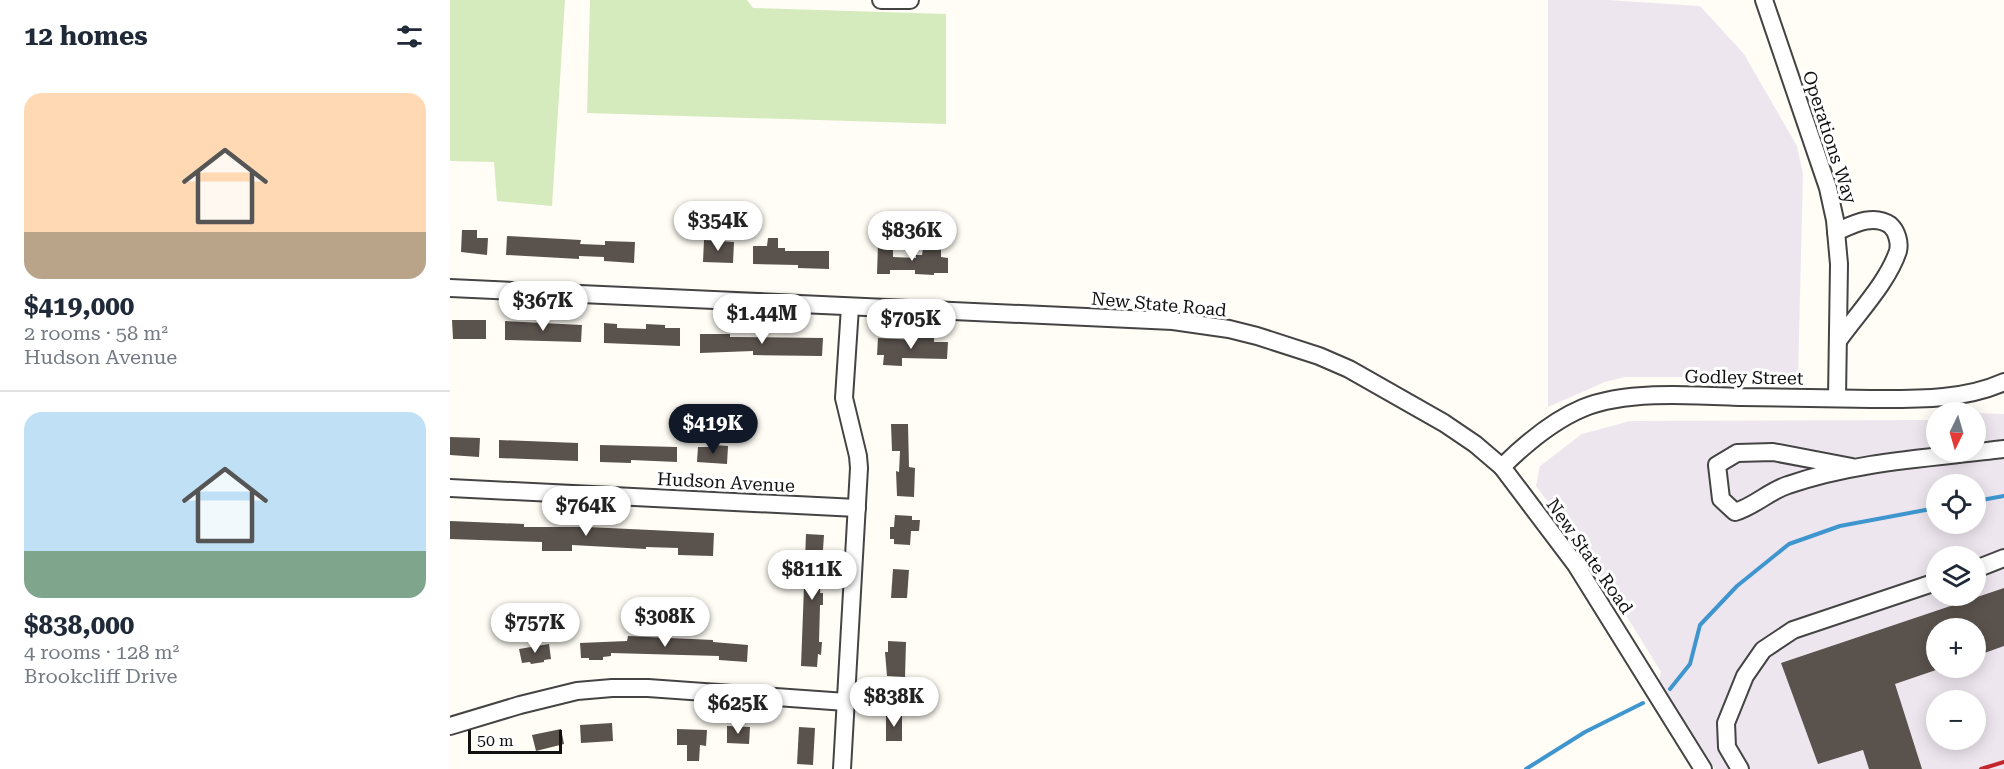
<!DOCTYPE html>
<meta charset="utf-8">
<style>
body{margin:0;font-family:"Roboto Serif",serif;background:#f6f6f7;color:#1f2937;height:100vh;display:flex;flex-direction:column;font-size:22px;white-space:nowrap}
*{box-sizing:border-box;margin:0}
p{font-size:20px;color:#747a83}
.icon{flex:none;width:33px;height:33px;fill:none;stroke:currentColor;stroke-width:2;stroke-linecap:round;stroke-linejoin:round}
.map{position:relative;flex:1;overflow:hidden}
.details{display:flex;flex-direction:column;background:#fff;width:450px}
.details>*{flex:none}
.needle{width:39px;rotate:185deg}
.tools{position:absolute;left:1476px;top:402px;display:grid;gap:12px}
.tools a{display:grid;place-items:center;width:60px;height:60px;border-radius:50%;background:#fff;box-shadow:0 3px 15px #0003;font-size:30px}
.scale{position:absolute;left:18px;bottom:15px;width:94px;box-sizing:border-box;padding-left:6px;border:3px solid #111;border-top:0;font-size:16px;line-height:21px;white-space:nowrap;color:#111;-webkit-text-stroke:4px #fff;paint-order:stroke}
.price{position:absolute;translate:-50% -51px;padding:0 14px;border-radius:21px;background:#fff;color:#222;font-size:20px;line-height:39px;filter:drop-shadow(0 2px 3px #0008)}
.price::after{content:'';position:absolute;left:50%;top:36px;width:18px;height:14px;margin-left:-9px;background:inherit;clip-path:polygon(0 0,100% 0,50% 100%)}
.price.current{background:#111827;color:#fff}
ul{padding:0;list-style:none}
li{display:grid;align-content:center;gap:12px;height:318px;padding:0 24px}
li+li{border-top:2px solid #e0e1e3}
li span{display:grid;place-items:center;height:186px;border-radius:18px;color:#555}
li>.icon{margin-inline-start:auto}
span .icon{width:108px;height:108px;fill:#fffc;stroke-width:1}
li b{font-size:26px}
h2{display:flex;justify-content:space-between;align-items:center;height:72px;padding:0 24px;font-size:26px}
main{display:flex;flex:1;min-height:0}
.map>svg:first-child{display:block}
.industrial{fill:#eee6ef;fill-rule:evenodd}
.green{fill:#d5ebbd}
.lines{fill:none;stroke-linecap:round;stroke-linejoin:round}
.stream{stroke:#3f96cf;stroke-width:4}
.building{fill:#5a524d}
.minor-casing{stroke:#444;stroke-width:20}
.minor{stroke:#fff;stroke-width:16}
.rail{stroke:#c4262e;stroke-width:4}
.labels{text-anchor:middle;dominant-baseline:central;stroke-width:6;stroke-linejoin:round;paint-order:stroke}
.street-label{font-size:18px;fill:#111;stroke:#fff}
</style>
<main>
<section class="details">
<h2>12 homes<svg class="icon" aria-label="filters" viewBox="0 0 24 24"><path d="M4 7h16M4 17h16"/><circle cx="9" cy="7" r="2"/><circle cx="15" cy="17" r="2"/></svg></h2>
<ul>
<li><span style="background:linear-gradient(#ffd9b3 75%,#b9a48a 0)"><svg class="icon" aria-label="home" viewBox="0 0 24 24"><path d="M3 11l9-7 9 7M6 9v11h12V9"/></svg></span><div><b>$419,000</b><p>2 rooms · 58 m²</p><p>Hudson Avenue</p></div></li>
<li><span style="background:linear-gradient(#bfe0f5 75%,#7fa58c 0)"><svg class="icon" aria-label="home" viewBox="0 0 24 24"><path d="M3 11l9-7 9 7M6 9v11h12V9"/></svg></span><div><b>$838,000</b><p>4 rooms · 128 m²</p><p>Brookcliff Drive</p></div></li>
</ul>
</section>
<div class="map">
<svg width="1554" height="769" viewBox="0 0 1554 769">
<rect width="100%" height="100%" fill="#fffdf5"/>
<!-- industrial -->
<g class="industrial">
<path d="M1098,0H1157L1250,6L1294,54L1347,146L1353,174L1348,377H1175L1155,382L1098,407Z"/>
<path d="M1526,413L1554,414V769H1265L1209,681L1211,672L1182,625L1132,548L1086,486L1090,466L1132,434L1180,421L1486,420V452H1526ZM1486,484H1526V524H1486ZM1486,556H1526V596H1486ZM1486,628H1526V668H1486ZM1486,700H1526V740H1486Z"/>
</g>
<!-- green -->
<g class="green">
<path d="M0,0H115L102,206L47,201L44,162L0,161Z"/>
<path d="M140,0H297L303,8L496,14V124L137,113Z"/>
</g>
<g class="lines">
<!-- stream -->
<g class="stream">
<path d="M1526,501L1554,496"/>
<path d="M1220,689L1240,664L1250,625L1287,586L1339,544L1390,526L1486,508"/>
<path d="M1076,769L1135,732L1193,703"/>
</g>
</g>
<!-- building -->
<g class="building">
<path d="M12,230H27V238H38L37,255L11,252Z"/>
<path d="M57,236L131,240L130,244L155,245V241L185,242L184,263L154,261V257L129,256V259L56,255Z"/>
<path d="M318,238H328V248H335V251H379V269L348,268V265L303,264V246H317Z"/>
<path d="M254,240L284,242L283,263L253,262Z"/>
<path d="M428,244L443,245V257L466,258V255H472L473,248L491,249V257L498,258V273H484V275L465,274V270H440V274H427Z"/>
<path d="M2,320H36V339H3Z"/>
<path d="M55,321L132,325L131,342L55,340Z"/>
<path d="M154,323L167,324V328L196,329V324L215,325V328H230V346L154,343Z"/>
<path d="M250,334H280V337L373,338L372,356L303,355V351L250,353Z"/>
<path d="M428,338L467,340V338H484V342H498L497,359L452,358V366L433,365L434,355H427Z"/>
<path d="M441,424H458L459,467L465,468L464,497L447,496L446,471L449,472L450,451H442Z"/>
<path d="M0,437L30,438L29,457L0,455Z"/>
<path d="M49,440L128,443V461L49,458Z"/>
<path d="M150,445L227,447V462L181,460V463L150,462Z"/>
<path d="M263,445L278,446L277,464L247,462L248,447H263Z"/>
<path d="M445,515L462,516V520H470L469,531H461L460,545L444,544V539H440V527H444Z"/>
<path d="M0,521L74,524V527H137L264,533L263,556L228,555V548L196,547V549L122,545V551H92V542L0,539Z"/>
<path d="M356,534L374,535L370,593H373V605H370L369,642H372L371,655L368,654L367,667L351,666Z"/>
<path d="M443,569L459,570L457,598H441Z"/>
<path d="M1554,588V646L1526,656V628H1486V670L1445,684L1472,769H1419L1413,750L1368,764L1331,663Z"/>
<path d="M178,636L263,640V642L298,645L297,662L269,660V656L161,653V656L153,657V660H139V658H131L130,643L177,641Z"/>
<path d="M438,641L456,642L455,677L437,676L435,652H438Z"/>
<path d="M99,644L101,659L94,660V662L81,664L80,662L72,663L69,649Z"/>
<rect x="436" y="715" width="16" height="26"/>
<path d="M162,723L163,741L131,743L130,725Z"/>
<path d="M277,726L300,727L299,744L277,743Z"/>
<path d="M349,727L365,728L363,765L347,764Z"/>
<path d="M111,729L114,744L86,751L82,735Z"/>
<path d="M227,729L257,730L256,746L250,745L249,761H237V745H227Z"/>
</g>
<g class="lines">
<defs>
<g id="minor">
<path d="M431,0H460"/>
<path d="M1314,0L1378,188L1385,220L1389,264L1387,398"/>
<path d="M1386,232C1402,225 1423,213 1440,225C1447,231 1450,243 1448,251C1438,282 1407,314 1388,341"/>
<path d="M0,288L723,321L779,329L807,336L869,356L899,369L994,423L1025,444L1052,467L1126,565L1253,769"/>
<path d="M1052,467C1076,443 1102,421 1133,408C1176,390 1245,395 1291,397C1336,398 1380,398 1424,399C1467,399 1514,400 1554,382"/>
<path d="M1402,467L1323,452L1287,453L1267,465L1271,499L1285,512C1305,506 1319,491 1338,485C1407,461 1482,458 1554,449"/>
<path d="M0,488L407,508"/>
<path d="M1526,569L1554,558"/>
<path d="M0,726L70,705L127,691L162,688H198L396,702"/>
<path d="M392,769L409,468L408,456L394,398L400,307"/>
<path d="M1290,769L1277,747L1276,723L1295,676L1313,650L1343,630L1486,582"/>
</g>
</defs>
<!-- minor casing -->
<use href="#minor" class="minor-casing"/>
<!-- minor -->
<use href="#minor" class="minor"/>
<!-- rail -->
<path class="rail" d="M1531,769L1554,762"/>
</g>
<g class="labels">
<!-- street labels -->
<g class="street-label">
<text transform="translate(1380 137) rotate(72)">Operations Way</text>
<text transform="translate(709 304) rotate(5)">New State Road</text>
<text transform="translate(1294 377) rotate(1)">Godley Street</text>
<text transform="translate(276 482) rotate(3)">Hudson Avenue</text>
<text transform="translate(1140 556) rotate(55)">New State Road</text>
</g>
</g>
</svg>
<div class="tools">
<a><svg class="needle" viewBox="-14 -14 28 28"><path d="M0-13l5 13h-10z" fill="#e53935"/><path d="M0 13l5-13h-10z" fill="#747a83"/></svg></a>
<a><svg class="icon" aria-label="locate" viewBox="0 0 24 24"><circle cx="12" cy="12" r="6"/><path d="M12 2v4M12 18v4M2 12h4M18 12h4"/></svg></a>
<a><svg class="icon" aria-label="layers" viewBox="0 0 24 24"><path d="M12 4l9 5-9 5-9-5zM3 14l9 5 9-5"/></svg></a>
<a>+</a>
<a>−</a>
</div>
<div class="scale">50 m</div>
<b class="price" style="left:268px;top:252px">$354K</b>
<b class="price" style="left:462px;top:262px">$836K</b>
<b class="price" style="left:93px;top:332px">$367K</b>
<b class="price" style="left:312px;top:345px">$1.44M</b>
<b class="price" style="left:461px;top:350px">$705K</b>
<b class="price current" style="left:263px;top:455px">$419K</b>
<b class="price" style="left:136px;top:537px">$764K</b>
<b class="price" style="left:362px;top:601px">$811K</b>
<b class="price" style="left:215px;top:648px">$308K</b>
<b class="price" style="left:85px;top:654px">$757K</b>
<b class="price" style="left:444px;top:728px">$838K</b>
<b class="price" style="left:288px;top:735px">$625K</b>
</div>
</main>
